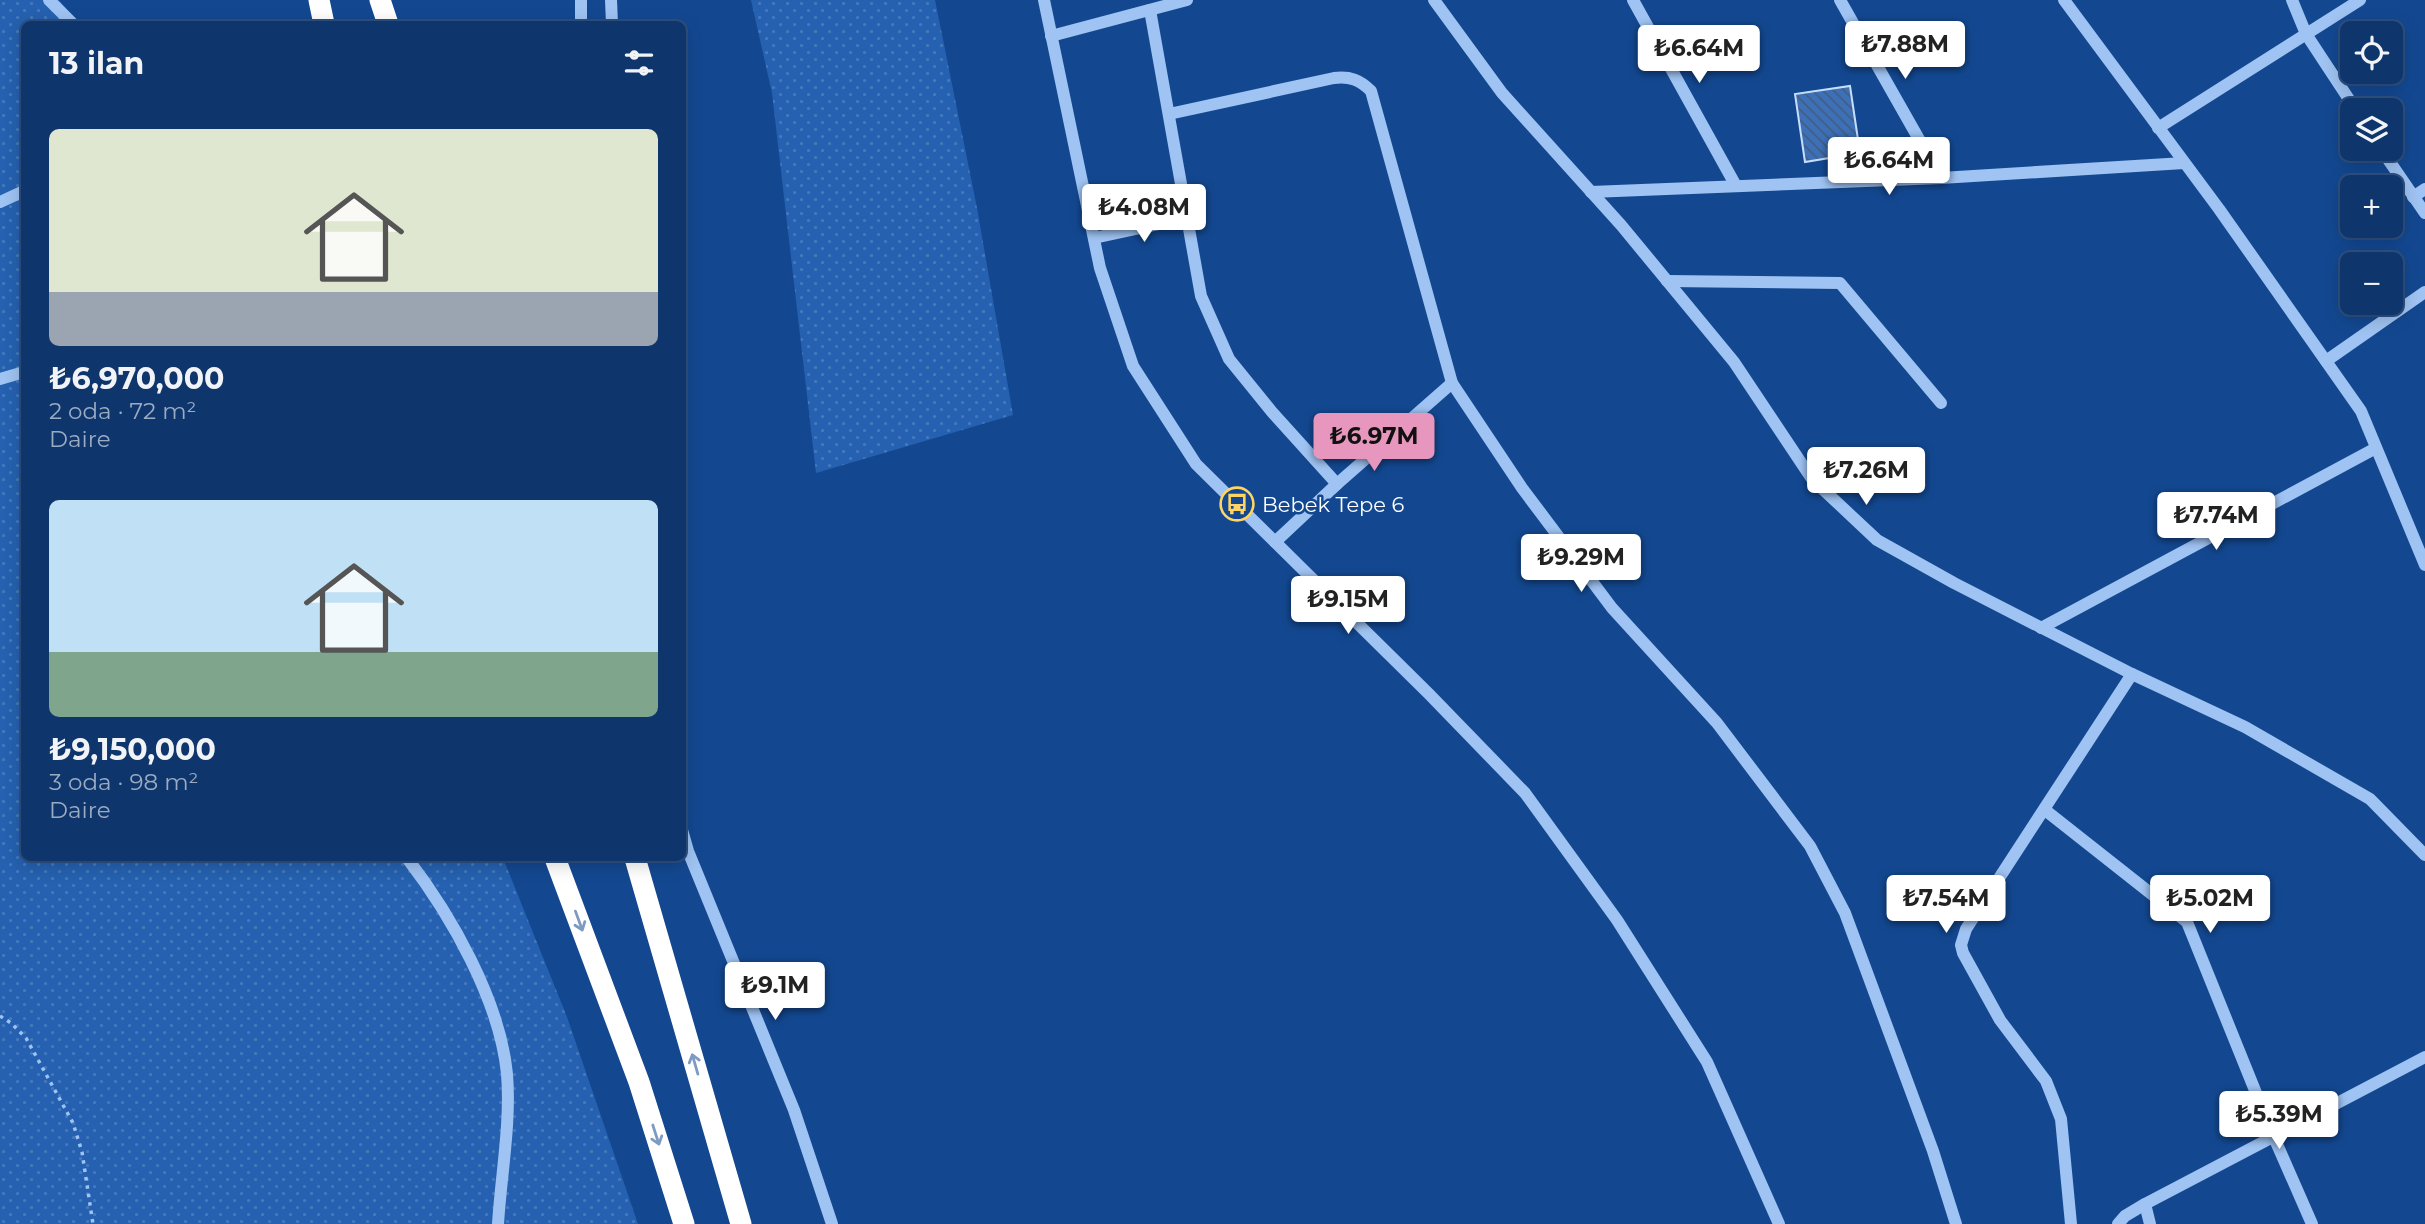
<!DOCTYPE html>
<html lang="tr">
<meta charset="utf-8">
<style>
body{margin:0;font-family:Montserrat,sans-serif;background:#1c4175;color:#f1f3f6;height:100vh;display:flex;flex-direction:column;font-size:26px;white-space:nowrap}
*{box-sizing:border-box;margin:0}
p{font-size:23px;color:#9babc2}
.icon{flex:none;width:38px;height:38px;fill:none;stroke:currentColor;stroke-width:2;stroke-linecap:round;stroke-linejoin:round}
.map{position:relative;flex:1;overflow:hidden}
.drawer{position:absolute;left:21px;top:21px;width:665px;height:840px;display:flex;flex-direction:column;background:#0e366d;border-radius:10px;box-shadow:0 4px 18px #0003,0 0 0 2px #2e5080}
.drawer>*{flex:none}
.buttons{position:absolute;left:2340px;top:21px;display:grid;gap:14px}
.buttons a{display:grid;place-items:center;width:63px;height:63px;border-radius:10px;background:#0e366d;box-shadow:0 4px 18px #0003,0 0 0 2px #2e5080;font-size:35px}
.price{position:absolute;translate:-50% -60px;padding:0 16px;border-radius:7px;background:#fff;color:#222;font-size:23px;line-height:46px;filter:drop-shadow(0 2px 4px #0008)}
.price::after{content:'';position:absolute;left:50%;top:42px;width:21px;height:16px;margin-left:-10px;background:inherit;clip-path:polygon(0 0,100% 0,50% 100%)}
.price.on{background:#e797bd;color:#111}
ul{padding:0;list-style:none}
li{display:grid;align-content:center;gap:14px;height:371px;padding:0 28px}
li span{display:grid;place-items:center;height:217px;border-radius:10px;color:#555}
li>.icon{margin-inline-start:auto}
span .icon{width:126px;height:126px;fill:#fffc;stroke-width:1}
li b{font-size:30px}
h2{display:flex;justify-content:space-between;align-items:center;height:84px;padding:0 28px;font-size:30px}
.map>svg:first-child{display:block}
.grass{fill:url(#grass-dots)}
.building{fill:url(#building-back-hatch);stroke:#c6defd;stroke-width:2}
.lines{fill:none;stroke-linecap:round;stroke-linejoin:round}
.path{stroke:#9fc3f2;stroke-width:3.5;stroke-dasharray:3.5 5;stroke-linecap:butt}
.minor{stroke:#9fc3f2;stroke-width:12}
.highway{stroke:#fff;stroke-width:21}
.oneway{stroke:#7d9ac2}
.labels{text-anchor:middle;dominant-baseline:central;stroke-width:5;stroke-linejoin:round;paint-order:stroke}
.poi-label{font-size:21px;fill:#fff;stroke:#134891;text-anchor:start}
</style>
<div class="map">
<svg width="2425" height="1224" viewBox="0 0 2425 1224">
<defs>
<pattern id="grass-dots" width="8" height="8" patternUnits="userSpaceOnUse" patternTransform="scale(1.75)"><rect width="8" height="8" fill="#2561b0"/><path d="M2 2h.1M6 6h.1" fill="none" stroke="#4679bc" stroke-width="1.8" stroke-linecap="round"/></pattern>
<pattern id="building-back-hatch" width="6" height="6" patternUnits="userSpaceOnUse" patternTransform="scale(1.75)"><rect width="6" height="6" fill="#3c71b9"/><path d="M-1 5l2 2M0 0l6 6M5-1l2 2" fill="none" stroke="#455d7d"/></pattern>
</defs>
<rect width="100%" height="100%" fill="#134891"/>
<!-- grass -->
<g class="grass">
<path d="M0,0H59L79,24H24V858H503L567,1017L638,1224H0Z"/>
<path d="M751,0H935L977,208L1013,415L816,473L772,93Z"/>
</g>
<!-- building -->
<path class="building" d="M1850,86L1860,153L1805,162L1795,94Z"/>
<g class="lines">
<!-- path -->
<path class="path" d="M0,1016L11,1023L26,1038L73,1123L82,1152L93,1224"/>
<!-- minor -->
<g class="minor">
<path d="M49,0L73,24"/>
<path d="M581,0V24"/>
<path d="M611,0L612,24"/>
<path d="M1044,0L1100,268L1133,366L1196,464L1429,694L1525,793L1617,920L1707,1062L1779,1224"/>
<path d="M1434,0L1502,93L1621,225L1734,362L1812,479L1877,540L1954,583L2132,674L2245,727L2370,799L2425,855"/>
<path d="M1633,0L1736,186"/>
<path d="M1840,0L1941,178"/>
<path d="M2064,0L2219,209L2361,411L2425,565"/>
<path d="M2292,0L2306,34L2356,110"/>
<path d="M1150,10L1201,296L1229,359L1272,412L1337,484"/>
<path d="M1051,36L1187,0"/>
<path d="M1169,114L1334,78C1350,76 1360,80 1371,91L1452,383L1522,488L1612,608L1717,723L1810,846L1845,913L1933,1151L1956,1224"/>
<path d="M2158,128L2360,0"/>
<path d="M2381,149L2425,213"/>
<path d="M1591,192L1941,178L2184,163"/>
<path d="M2413,197L2425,189"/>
<path d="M0,202L24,191"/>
<path d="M1094,238L1187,218"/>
<path d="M1667,281L1840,283L1941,403"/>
<path d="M2326,361L2425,292"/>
<path d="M0,379L24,372"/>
<path d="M1275,542L1337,484L1452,383"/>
<path d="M2041,628L2376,448"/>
<path d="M2045,810L2187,922L2273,1135L2312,1224"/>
<path d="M682,830L688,851L794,1110L832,1224"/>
<path d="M407,858C451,915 500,1001 507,1074C511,1123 501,1175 498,1224"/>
<path d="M2145,1204L2150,1224"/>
<path d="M2071,1224L2061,1119L2046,1081L2000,1020L1963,953L1961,945L1966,929L2132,674"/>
<path d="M2118,1224L2125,1216L2145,1204L2425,1057"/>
</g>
<!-- highway -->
<g class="highway">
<path d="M319,0L324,24"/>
<path d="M380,0L388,24"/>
<path d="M555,858L639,1082L684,1224"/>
<path d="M635,858L741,1224"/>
</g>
</g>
<!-- one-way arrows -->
<defs><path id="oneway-shaft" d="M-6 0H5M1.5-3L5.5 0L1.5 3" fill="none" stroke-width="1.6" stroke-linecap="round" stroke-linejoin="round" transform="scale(1.75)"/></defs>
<g class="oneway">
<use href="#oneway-shaft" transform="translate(579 921) rotate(70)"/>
<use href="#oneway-shaft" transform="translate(695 1064) rotate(-106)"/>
<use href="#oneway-shaft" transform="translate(656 1135) rotate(72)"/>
</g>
<!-- icons -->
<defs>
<symbol id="bus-ring" viewBox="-11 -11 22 22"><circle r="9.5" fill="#134891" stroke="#ffd460" stroke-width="1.5"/><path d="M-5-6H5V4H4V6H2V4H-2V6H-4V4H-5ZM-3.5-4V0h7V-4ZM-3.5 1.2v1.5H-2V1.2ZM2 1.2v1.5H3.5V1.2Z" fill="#ffd460"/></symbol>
</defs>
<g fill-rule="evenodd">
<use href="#bus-ring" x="1218" y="485" width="38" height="38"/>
</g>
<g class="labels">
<!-- poi labels -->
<g class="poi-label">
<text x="1262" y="504">Bebek Tepe 6</text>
</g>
</g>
</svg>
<div class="buttons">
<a><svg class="icon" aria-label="locate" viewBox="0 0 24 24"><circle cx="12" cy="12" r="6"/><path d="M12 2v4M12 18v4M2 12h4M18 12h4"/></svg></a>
<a><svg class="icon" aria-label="layers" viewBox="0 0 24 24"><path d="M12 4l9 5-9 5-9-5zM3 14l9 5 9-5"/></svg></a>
<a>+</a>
<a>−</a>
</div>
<b class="price" style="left:1905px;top:81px">₺7.88M</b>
<b class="price" style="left:1699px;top:85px">₺6.64M</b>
<b class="price" style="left:1889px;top:197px">₺6.64M</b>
<b class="price" style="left:1144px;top:244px">₺4.08M</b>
<b class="price on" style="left:1374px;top:473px">₺6.97M</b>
<b class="price" style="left:1866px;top:507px">₺7.26M</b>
<b class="price" style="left:2216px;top:552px">₺7.74M</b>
<b class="price" style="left:1581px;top:594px">₺9.29M</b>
<b class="price" style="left:1348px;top:636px">₺9.15M</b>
<b class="price" style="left:1946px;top:935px">₺7.54M</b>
<b class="price" style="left:2210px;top:935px">₺5.02M</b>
<b class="price" style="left:775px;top:1022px">₺9.1M</b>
<b class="price" style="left:2279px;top:1151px">₺5.39M</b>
<section class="drawer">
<h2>13 ilan<svg class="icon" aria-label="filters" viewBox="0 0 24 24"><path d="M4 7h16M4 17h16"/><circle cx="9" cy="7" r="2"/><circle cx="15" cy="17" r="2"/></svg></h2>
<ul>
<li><span style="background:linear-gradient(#dfe7d0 75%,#9aa5b1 0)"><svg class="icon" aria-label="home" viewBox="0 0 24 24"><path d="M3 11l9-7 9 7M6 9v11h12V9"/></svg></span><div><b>₺6,970,000</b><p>2 oda · 72 m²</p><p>Daire</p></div></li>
<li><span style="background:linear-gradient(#bfe0f5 70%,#7fa58c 0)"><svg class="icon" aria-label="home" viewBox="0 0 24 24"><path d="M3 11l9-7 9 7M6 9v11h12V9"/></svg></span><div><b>₺9,150,000</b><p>3 oda · 98 m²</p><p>Daire</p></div></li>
</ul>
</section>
</div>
